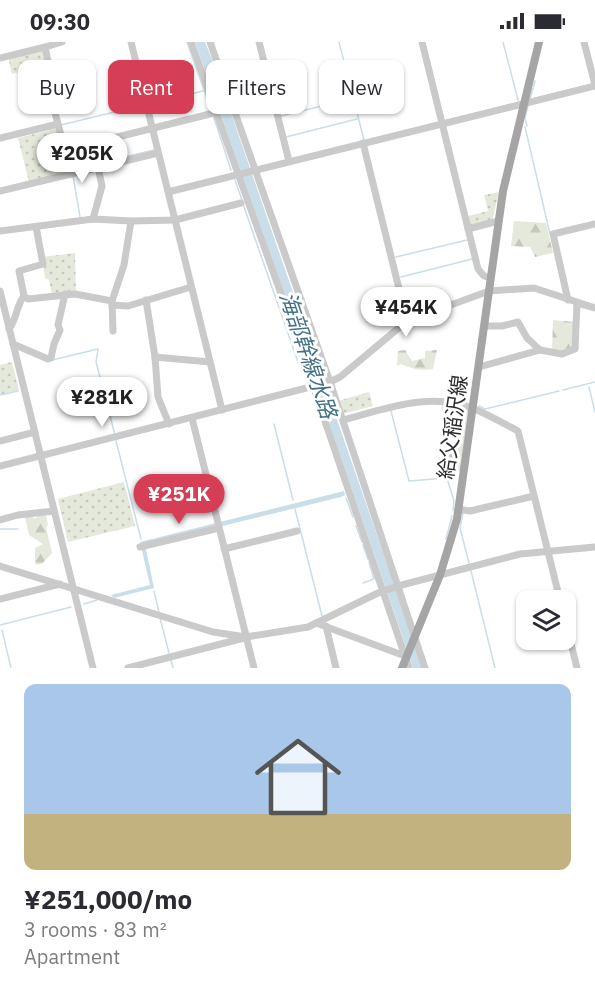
<!DOCTYPE html>
<meta charset="utf-8">
<style>
body{margin:0;font-family:"IBM Plex Sans","Noto Sans JP",sans-serif;background:#f7f7f7;color:#2b2b33;height:100vh;display:flex;flex-direction:column;font-size:22px;white-space:nowrap}
*{box-sizing:border-box;margin:0}
p{font-size:20px;color:#7c7c81}
.icon{flex:none;width:33px;height:33px;fill:none;stroke:currentColor;stroke-width:2;stroke-linecap:round;stroke-linejoin:round}
.map{position:relative;height:626px;overflow:hidden}
.drawer{display:flex;flex-direction:column;background:#fff;flex:1}
.drawer>*{flex:none}
.guide{position:absolute;left:18px;top:18px;width:560px;height:54px;display:flex;gap:12px}
.fabs{position:absolute;left:516px;top:548px;display:grid;gap:12px}
.fabs a{display:grid;place-items:center;width:60px;height:60px;border-radius:12px;background:#fff;box-shadow:0 2px 4px #0004;font-size:30px}
.price{position:absolute;translate:-50% -51px;padding:0 14px;border-radius:21px;background:#fff;color:#222;font-size:20px;line-height:39px;filter:drop-shadow(0 2px 3px #0008)}
.price::after{content:'';position:absolute;left:50%;top:36px;width:18px;height:14px;margin-left:-9px;background:inherit;clip-path:polygon(0 0,100% 0,50% 100%)}
.price.on{background:#d53e54;color:#fff}
ul{padding:0;list-style:none}
li{display:grid;align-content:center;gap:12px;height:318px;padding:0 24px}
li+li{border-top:2px solid #e1e1e2}
li span{display:grid;place-items:center;height:186px;border-radius:12px;color:#555}
li>.icon{margin-inline-start:auto}
span .icon{width:108px;height:108px;fill:#fffc;stroke-width:1}
li b{font-size:26px}
.tag{padding:0 21px;border-radius:12px;background:#fff;box-shadow:0 2px 4px #0004;font-size:21px;line-height:54px}
.tag.on{background:#d53e54;color:#fff}
.status{display:flex;justify-content:space-between;align-items:center;height:42px;padding:0 30px;background:#fff;direction:ltr}
.status svg{height:16px;fill:currentColor}
.map>svg:first-child{display:block}
.grass{fill:url(#grass-dots)}
.forest{fill:url(#forest-firs)}
.water{fill:#c9dee8}
.lines{fill:none;stroke-linecap:round;stroke-linejoin:round}
.stream{stroke:#c9dee8;stroke-width:1.5}
.minor{stroke:#cacaca;stroke-width:7}
.major{stroke:#a5a5a5;stroke-width:8}
.labels{text-anchor:middle;dominant-baseline:central;stroke-width:6;stroke-linejoin:round;paint-order:stroke}
.street-label{font-size:21px;fill:#2d2d2d;stroke:#fff}
.water-label{font-size:22px;font-style:italic;fill:#427287;stroke:#fff}
</style>
<div class="status"><b>09:30</b><svg viewBox="0 0 49 12"><path d="M0 12V9h3v3zM5 12V6h3v6zM10 12V3h3v9zM15 12V0h3v12zM26 1h20v11H26zM47 4h2v5h-2z"/></svg></div>
<div class="map">
<svg width="595" height="626" viewBox="0 0 595 626">
<defs>
<pattern id="grass-dots" width="8" height="8" patternUnits="userSpaceOnUse" patternTransform="scale(1.5)"><rect width="8" height="8" fill="#e4e9db"/><path d="M2 2h.1M6 6h.1" fill="none" stroke="#c4c8bc" stroke-width="1.8" stroke-linecap="round"/></pattern>
<pattern id="forest-firs" width="22" height="20" patternUnits="userSpaceOnUse" patternTransform="scale(1.5)"><rect width="22" height="20" fill="#e4e9db"/><path d="M5 1l3.5 6h-7zM16 11l3.5 6h-7z" fill="#c4c8bc"/></pattern>
</defs>
<rect width="100%" height="100%" fill="#fff"/>
<!-- grass -->
<g class="grass">
<path d="M43,6L49,36L37,39L34,26L12,32L8,15Z"/>
<path d="M58,86L69,129L29,140L18,96Z"/>
<path d="M499,150L492,179L471,185L468,174L488,169L484,153Z"/>
<path d="M75,211L76,250L52,252L49,238L45,236L42,215Z"/>
<path d="M12,320L19,348L0,353V323Z"/>
<path d="M369,350L373,364L342,372L338,359Z"/>
<path d="M124,440L135,484L68,500L58,457Z"/>
</g>
<!-- forest -->
<g class="forest">
<path d="M514,179L546,181L553,211L535,215L530,205L511,204Z"/>
<path d="M553,278L574,280L575,303L562,311L552,309Z"/>
<path d="M405,308L412,319L425,316V309L437,308L433,327C421,329 412,327 401,322L397,324L398,309Z"/>
<path d="M444,362L466,366L468,369L460,429H457L447,419L441,408L460,402L455,392L458,391L457,384L447,386L445,378H450V372H443L441,364Z"/>
<path d="M37,472H46L48,483L46,485L52,511L42,522L36,523L35,519V506L43,502L29,493L25,475L33,473V476H37Z"/>
</g>
<!-- water -->
<g class="water">
<path d="M195,0H205L214,22L423,626H413L308,319Z"/>
<path d="M344,449L345,453L341,455L145,503L154,546L114,556L111,553L150,543L140,500Z"/>
</g>
<g class="lines">
<!-- stream -->
<g class="stream">
<path d="M187,0L211,68"/>
<path d="M339,0L364,98"/>
<path d="M503,0L518,58"/>
<path d="M530,57L535,39"/>
<path d="M149,62L203,49"/>
<path d="M213,73L231,128"/>
<path d="M281,74L351,57"/>
<path d="M61,83L143,63"/>
<path d="M527,84L525,76L528,64"/>
<path d="M525,85L550,192"/>
<path d="M286,95L357,77"/>
<path d="M74,127L154,108"/>
<path d="M73,134L80,175"/>
<path d="M235,138L242,158"/>
<path d="M243,162L299,323"/>
<path d="M396,215L467,198"/>
<path d="M401,235L472,217"/>
<path d="M580,265L592,268"/>
<path d="M52,318L98,307L96,320L115,393"/>
<path d="M319,318L326,339"/>
<path d="M327,343L338,376"/>
<path d="M589,345L595,370"/>
<path d="M563,348L595,340"/>
<path d="M0,353L18,349"/>
<path d="M479,364L485,367L559,349"/>
<path d="M391,369L409,439L447,436L454,459L453,469"/>
<path d="M274,382L293,458"/>
<path d="M116,399L141,497"/>
<path d="M346,456L353,475"/>
<path d="M295,467L322,574"/>
<path d="M463,471L460,486L469,521"/>
<path d="M356,484L362,500"/>
<path d="M0,487H18"/>
<path d="M446,497L452,474"/>
<path d="M363,503L368,517"/>
<path d="M471,529L495,626"/>
<path d="M363,541L374,537L369,520"/>
<path d="M154,549L159,570"/>
<path d="M84,562L97,558"/>
<path d="M160,576L169,611"/>
<path d="M0,583L71,565"/>
<path d="M2,588L11,626"/>
<path d="M171,618L173,626"/>
</g>
<!-- minor -->
<g class="minor">
<path d="M131,0L222,368"/>
<path d="M191,0L295,291L409,626"/>
<path d="M210,0L330,340L425,626"/>
<path d="M259,0L289,119"/>
<path d="M422,0L478,227L484,234L490,236"/>
<path d="M584,0L595,43"/>
<path d="M45,5L62,0"/>
<path d="M0,16L45,5L56,58L53,63L71,132"/>
<path d="M0,96L58,82"/>
<path d="M363,101L407,279"/>
<path d="M65,108L210,72"/>
<path d="M0,149L158,111"/>
<path d="M168,150L595,44"/>
<path d="M93,177L102,144L98,125"/>
<path d="M36,185L43,222L19,229L24,254L28,257L75,252L112,259"/>
<path d="M468,187L498,179"/>
<path d="M0,189L93,177L131,179L175,178L241,161"/>
<path d="M0,249L93,626"/>
<path d="M146,258L155,315L158,355L169,382"/>
<path d="M568,258L553,192L595,182"/>
<path d="M112,263L128,264L191,245"/>
<path d="M484,284H502L518,280L527,296L540,308"/>
<path d="M9,287C17,277 16,264 24,254"/>
<path d="M113,289L112,259L124,223L131,179"/>
<path d="M13,302L48,317L51,316L54,302L60,288L58,283L65,252"/>
<path d="M155,315L210,320"/>
<path d="M479,325L540,308L562,312L575,307L577,261"/>
<path d="M192,376L254,626"/>
<path d="M343,378C382,368 431,349 472,366C487,372 503,381 518,389L560,558"/>
<path d="M0,399L35,390"/>
<path d="M0,424L330,340L340,335L407,279L489,249L534,246L595,266"/>
<path d="M458,467L470,469L534,454"/>
<path d="M0,478L18,473L54,469"/>
<path d="M140,505L219,486"/>
<path d="M224,507L297,489"/>
<path d="M0,524L213,590L246,595L308,585L378,551L398,544L520,512L595,505"/>
<path d="M0,557L60,542"/>
<path d="M316,581L405,614"/>
<path d="M566,581L577,626"/>
<path d="M326,584L336,626"/>
<path d="M128,626L244,596"/>
</g>
<!-- major -->
<path class="major" d="M402,626L440,533L457,477L503,149L539,0"/>
</g>
<g class="labels">
<!-- street labels -->
<g class="street-label">
<text transform="translate(452 385) rotate(-82)">給父稲沢線</text>
</g>
<!-- water labels -->
<g class="water-label">
<text transform="translate(309 313) rotate(71)">海部幹線水路</text>
</g>
</g>
</svg>
<div class="fabs">
<a><svg class="icon" aria-label="layers" viewBox="0 0 24 24"><path d="M12 4l9 5-9 5-9-5zM3 14l9 5 9-5"/></svg></a>
</div>
<b class="price" style="left:82px;top:142px">¥205K</b>
<b class="price" style="left:406px;top:296px">¥454K</b>
<b class="price" style="left:102px;top:386px">¥281K</b>
<b class="price on" style="left:179px;top:483px">¥251K</b>
<div class="guide">
<a class="tag">Buy</a>
<a class="tag on">Rent</a>
<a class="tag">Filters</a>
<a class="tag">New</a>
</div>
</div>
<section class="drawer">
<ul>
<li><span style="background:linear-gradient(#a9c7e8 70%,#c2b280 0)"><svg class="icon" aria-label="home" viewBox="0 0 24 24"><path d="M3 11l9-7 9 7M6 9v11h12V9"/></svg></span><div><b>¥251,000/mo</b><p>3 rooms · 83 m²</p><p>Apartment</p></div></li>
</ul>
</section>
